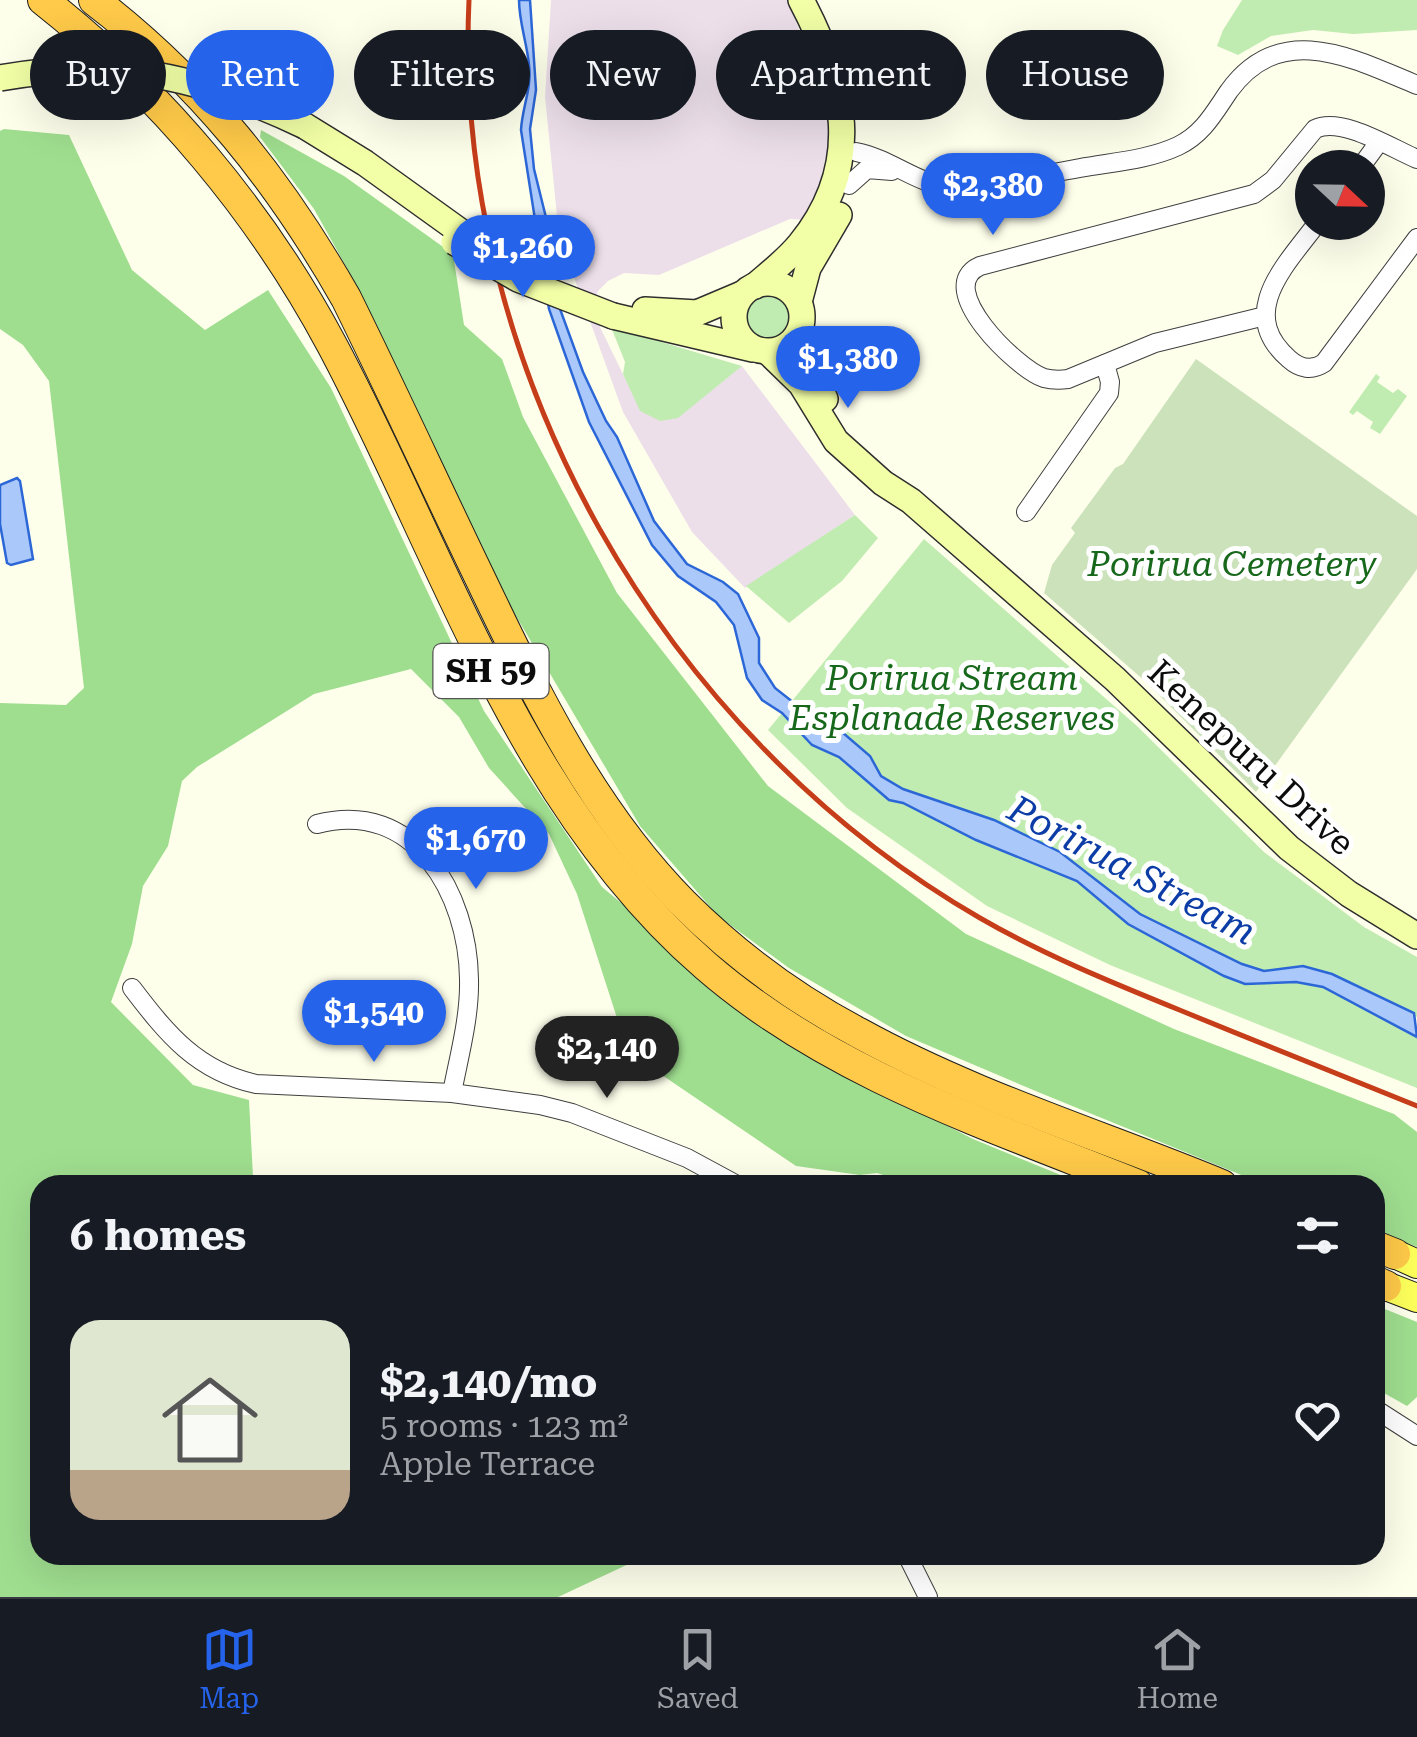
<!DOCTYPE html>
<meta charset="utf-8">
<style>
body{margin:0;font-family:"Roboto Serif",serif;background:#20242c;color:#f1f3f6;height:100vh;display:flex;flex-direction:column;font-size:38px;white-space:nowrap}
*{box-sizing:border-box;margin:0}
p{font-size:32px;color:#9ea1a6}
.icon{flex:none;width:55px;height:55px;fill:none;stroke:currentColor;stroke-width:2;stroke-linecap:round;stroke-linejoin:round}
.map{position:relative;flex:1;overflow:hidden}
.details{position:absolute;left:30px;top:1175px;width:1355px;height:390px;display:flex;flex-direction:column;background:#171b24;border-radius:30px;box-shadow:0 10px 40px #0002}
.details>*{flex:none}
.banner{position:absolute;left:30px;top:30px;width:1358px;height:90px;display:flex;gap:20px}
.needle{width:65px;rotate:112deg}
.controls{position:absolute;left:1295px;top:150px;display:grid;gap:20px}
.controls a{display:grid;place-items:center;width:90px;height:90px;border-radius:50%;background:#171b24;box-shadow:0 10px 40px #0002;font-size:50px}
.price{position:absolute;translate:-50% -85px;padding:0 22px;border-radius:35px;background:#2563eb;color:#fff;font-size:32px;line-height:65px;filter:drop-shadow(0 2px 5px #0008)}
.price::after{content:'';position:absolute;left:50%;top:60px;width:30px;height:22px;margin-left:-15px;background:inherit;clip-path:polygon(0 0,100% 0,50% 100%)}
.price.active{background:#222;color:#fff}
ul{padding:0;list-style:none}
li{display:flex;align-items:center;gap:30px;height:250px;padding:0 40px}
li span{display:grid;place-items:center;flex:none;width:280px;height:200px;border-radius:30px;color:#555}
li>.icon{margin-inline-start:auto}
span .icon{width:120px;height:120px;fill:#fffc;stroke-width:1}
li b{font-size:42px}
h2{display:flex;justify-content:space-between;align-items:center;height:120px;padding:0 40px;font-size:42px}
.tag{padding:0 35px;border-radius:45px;background:#171b24;box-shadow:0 10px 40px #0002;font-size:35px;line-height:90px}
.tag.active{background:#2563eb;color:#fff}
.dock{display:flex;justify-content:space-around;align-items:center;height:140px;border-top:2px solid #363941;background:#171b24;font-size:28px;color:#9ea1a6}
.dock a{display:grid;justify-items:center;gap:5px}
.dock .active{color:#2563eb}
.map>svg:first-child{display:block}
.industrial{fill:#ecdfea}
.green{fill:#c1ecb1}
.forest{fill:#9fde8f}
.cemetery{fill:#cbe2ba}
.water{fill:#abc8fb;stroke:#2c67d7;stroke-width:2.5}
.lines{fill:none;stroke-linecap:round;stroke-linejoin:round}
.minor-casing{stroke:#3f3f3f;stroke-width:20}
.secondary-casing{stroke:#2e2e2e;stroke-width:28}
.primary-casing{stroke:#1d1d1d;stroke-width:30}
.motorway-casing{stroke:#1d1d1d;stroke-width:32}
.minor{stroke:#fff;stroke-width:18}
.secondary{stroke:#f2ffa6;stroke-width:25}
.primary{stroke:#fdff5b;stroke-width:28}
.motorway{stroke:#ffca49;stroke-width:30}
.rail{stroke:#c63d1a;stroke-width:5}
.secondary-bridge-casing{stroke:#2e2e2e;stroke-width:28;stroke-linecap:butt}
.secondary-bridge{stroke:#f2ffa6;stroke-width:25}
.labels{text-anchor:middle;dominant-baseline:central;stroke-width:10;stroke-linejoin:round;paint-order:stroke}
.shield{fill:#fff;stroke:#555;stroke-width:2.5}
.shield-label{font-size:32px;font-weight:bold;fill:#0c0c0c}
.park-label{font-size:35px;font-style:italic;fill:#18681c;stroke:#fff}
.street-label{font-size:35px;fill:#0c0c0c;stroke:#fff}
.water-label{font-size:38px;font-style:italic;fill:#0c3ca6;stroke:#fff}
</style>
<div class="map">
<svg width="1417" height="1597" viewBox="0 0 1417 1597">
<rect width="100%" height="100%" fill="#feffeb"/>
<!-- industrial -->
<path class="industrial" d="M551,0H788L815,73L829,117L828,147L817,195L807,220L790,219L659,275L624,273L608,281L598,291L594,305L600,327L641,411L677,418L742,366L855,515L745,588L692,532L623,412L559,236L545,97Z"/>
<!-- green -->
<g class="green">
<path d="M1242,0H1417V30L1353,34L1313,30L1271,36L1238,55L1217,46L1223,30Z"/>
<circle cx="768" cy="317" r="24"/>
<path d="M611,327L742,366L678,418L660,421L640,411L623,374L625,362Z"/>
<path d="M1376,374L1380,377L1377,382L1393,393L1398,389L1407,396L1380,434L1370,428L1373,422L1357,411L1353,415L1349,412Z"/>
<path d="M855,515L878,538L842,581L789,623L746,586Z"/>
<path d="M924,539L1137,726L1264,852L1364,927L1417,957V1017L1303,966L1264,971L1242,964L1140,914L1060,852L994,820L903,789L881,776L870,755L842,732L792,701Z"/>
<path d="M782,713L812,745L839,757L889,800L903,803L976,840L1077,881L1128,924L1245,984L1296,982L1323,987L1417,1037V1088L1110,965L987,906L847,808L768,730Z"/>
</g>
<!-- forest -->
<g class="forest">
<path d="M4,129L69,135L132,270L205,330L268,290L331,388L484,711L602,887L796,1048L973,1139L1085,1185H915L877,1173L860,1175L796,1166L628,1052L577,894L549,834L489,768L459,717L411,669L314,694L197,767L182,781L168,846L143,886L132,944L111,1002L193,1085L249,1100L253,1177L240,1185H40V1555H648L558,1597H0V703L66,705L84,688L49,381L23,345L0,329V131Z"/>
<path d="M261,130L344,176L453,254L464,325L502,359L523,417L617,593L768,786L966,934L1174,1029L1394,1114L1417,1132V1247L1375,1230V1185H1266L1038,1092L906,1036L789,968L718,916L640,826L506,599L353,279L314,209L260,137Z"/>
<path d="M1375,1305L1417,1322V1397L1407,1406L1375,1388Z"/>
</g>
<!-- cemetery -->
<path class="cemetery" d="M1196,359L1417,516V569L1256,792L1146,682L1044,593L1052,565L1075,533L1071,528L1115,468L1123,464Z"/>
<!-- water -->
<g class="water">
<path d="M519,0H530L536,90L530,129L534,169L553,246L560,309L583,372L606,421L617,437L654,521L687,564L723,582L738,594L759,638V663L775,688L808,714L842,732L870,756L881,776L903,789L994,820L1060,852L1140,914L1242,964L1264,971L1303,966L1332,974L1414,1013L1417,1037L1323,987L1296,982L1245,984L1224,976L1128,924L1077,881L976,840L903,803L889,800L839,757L812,745L782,713L762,700L747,678L734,625L716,602L678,576L652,545L589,422L549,309L521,130C522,108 532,88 529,65C527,43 519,22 519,0Z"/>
<path d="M17,478L20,481L33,559L11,565L7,563L0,524V485Z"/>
</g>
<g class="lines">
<defs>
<g id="minor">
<path d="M856,152C893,159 919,187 958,188C999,185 1040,175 1080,168C1112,162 1148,160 1178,146C1203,134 1214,113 1229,91C1281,19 1354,59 1417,85"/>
<path d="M1360,168L1379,142"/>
<path d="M849,185L867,169L892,171"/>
<path d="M1318,222C1288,263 1235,312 1289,359C1300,369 1312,371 1324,363L1417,238"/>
<path d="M1265,316L1155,343L1068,379C1060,380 1052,380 1044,378C1017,369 932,287 980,266L1254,194L1273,180L1315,129C1341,116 1391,148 1417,159"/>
<path d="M1026,512L1109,393L1110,382L1105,364"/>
<path d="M317,824C415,798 468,895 469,979C470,1017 459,1056 452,1093"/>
<path d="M132,988C167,1034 197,1071 256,1084L452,1093L540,1105L572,1113L687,1158L737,1185"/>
<path d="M1375,1409L1417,1436"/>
<path d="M907,1555L928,1597"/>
</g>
<g id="secondary">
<path d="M305,126L365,163L461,232"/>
<circle cx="768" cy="317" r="34"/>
<path d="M755,286C771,272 787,260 800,244C865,164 845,83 801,0"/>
<path d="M799,302L808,268L839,215"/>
<path d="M645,310L697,313L742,294"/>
<path d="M613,316L753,349"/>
<path d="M801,328L810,364L825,399"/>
<path d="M768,352L801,384L836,441L883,483L911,501L1115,679L1289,848L1349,894L1417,936"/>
</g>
<g id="primary">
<path d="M1395,1254L1417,1264"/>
<path d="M1386,1286L1417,1298"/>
</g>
<g id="motorway">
<path d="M43,0C161,93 261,212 332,345C445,557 519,804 706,966C829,1073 989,1125 1138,1185"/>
<path d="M94,0C201,82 280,182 346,298C392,391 435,485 480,578C535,693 592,811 683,903C735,955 795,999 859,1033C973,1096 1101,1135 1222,1185"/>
<path d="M1375,1246L1395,1254"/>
<path d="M1375,1281L1386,1286"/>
</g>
</defs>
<!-- minor casing -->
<use href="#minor" class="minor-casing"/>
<!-- secondary casing -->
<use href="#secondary" class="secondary-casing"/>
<!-- primary casing -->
<use href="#primary" class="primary-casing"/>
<!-- motorway casing -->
<use href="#motorway" class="motorway-casing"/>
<!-- minor -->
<use href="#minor" class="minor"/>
<!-- secondary -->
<use href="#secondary" class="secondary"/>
<!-- primary -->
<use href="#primary" class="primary"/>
<!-- motorway -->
<use href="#motorway" class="motorway"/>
<!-- rail -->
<path class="rail" d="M469,0C452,368 663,735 980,918C1044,955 1113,983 1182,1011C1260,1043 1338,1074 1417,1106"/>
<defs>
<g id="secondary-bridge">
<path d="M0,78C116,57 200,76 305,126"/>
<path d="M454,242L518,279L613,316"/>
</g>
</defs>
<!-- secondary-bridge casing -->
<use href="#secondary-bridge" class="secondary-bridge-casing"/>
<!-- secondary-bridge -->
<use href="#secondary-bridge" class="secondary-bridge"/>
</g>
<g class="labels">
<!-- shield labels -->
<rect class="shield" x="433.5" y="644" width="115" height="54" rx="8"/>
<g class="shield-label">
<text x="491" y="671">SH 59</text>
</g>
<!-- park labels -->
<g class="park-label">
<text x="1232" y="564">Porirua Cemetery</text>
<text x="952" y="678">Porirua Stream<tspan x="952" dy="40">Esplanade Reserves</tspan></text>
</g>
<!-- street labels -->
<g class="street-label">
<text transform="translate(1251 758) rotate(43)">Kenepuru Drive</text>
</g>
<!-- water labels -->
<g class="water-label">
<text transform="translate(1132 870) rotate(28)">Porirua Stream</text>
</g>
</g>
</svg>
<div class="controls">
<a><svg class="needle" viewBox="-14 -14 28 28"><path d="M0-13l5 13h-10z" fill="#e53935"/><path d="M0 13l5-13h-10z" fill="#9ea1a6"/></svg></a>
</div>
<b class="price" style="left:993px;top:238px">$2,380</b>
<b class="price" style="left:523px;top:300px">$1,260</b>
<b class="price" style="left:848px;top:411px">$1,380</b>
<b class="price" style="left:476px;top:892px">$1,670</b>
<b class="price" style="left:374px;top:1065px">$1,540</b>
<b class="price active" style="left:607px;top:1101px">$2,140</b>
<div class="banner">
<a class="tag">Buy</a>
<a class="tag active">Rent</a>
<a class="tag">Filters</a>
<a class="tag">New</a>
<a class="tag">Apartment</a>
<a class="tag">House</a>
</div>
<section class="details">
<h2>6 homes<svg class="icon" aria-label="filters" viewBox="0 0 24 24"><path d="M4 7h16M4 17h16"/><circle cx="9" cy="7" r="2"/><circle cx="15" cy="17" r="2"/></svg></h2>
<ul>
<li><span style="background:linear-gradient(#dfe7d0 75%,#b9a48a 0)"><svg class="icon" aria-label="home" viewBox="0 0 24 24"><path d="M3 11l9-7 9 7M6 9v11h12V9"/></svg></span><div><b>$2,140/mo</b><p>5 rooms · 123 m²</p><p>Apple Terrace</p></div><svg class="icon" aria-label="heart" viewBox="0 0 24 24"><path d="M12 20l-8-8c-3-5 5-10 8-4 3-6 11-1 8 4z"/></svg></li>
</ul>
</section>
</div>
<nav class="dock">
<a class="active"><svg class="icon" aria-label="map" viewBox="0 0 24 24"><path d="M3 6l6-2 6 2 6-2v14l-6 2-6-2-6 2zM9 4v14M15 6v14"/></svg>Map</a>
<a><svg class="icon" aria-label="saved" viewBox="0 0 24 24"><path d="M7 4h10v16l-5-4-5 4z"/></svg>Saved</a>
<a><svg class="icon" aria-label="home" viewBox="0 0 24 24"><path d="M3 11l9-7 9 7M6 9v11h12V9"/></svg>Home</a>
</nav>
